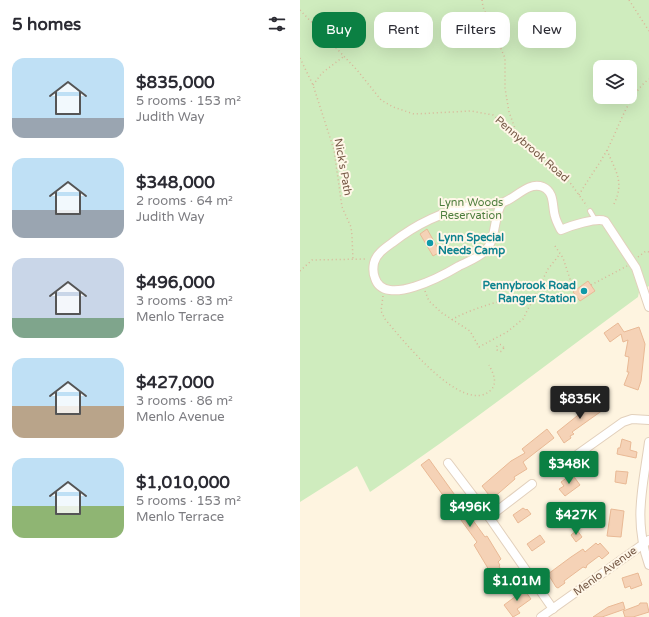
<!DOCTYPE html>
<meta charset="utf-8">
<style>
body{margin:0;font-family:"Varela Round",sans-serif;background:#f7f7f7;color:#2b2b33;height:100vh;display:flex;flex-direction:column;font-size:15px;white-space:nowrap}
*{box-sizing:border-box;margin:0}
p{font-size:13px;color:#7c7c81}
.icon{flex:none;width:22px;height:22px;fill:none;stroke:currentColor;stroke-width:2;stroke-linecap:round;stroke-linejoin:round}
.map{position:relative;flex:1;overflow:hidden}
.details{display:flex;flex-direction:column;background:#fff;width:300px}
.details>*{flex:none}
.guide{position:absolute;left:12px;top:12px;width:277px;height:36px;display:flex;gap:8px}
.controls{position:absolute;left:293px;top:60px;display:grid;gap:8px}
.controls a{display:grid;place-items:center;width:44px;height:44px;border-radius:8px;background:#fff;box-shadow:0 4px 16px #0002;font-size:20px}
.price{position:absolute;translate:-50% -34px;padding:0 9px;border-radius:4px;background:#0b8043;color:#fff;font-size:13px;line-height:26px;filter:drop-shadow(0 1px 2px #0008)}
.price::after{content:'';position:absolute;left:50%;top:24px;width:12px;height:9px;margin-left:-6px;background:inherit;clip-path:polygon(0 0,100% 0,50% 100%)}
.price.current{background:#222;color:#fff}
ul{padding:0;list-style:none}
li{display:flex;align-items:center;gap:12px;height:100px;padding:0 12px}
li span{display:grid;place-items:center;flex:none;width:112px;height:80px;border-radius:12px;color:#555}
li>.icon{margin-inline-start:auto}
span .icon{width:48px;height:48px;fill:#fffc;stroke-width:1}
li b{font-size:17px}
h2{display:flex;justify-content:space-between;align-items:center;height:48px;padding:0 12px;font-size:17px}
.chip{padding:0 14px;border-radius:12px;background:#fff;box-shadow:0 4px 16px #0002;font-size:14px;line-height:36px}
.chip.current{background:#0b8043;color:#fff}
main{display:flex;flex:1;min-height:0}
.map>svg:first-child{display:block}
.green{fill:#cfecbe;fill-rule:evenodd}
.building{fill:#f5d2b6;stroke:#e9b995}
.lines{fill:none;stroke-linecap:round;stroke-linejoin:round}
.lane-casing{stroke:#e2d0bc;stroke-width:6}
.street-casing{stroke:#e2d0bc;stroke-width:10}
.path{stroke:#dab599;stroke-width:1.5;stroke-dasharray:1 3;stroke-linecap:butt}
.lane{stroke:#fff;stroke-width:4}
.street{stroke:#fff;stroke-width:8}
.culture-dot{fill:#0f9aa8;stroke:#fff7e8;stroke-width:1.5}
.labels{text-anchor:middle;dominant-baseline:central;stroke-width:4;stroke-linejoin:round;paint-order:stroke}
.street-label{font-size:11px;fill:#765946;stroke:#fff7e8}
.park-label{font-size:11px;fill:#4d7d3d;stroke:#fff7e8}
.culture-label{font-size:11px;font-weight:bold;fill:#0d838f;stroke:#fff7e8;text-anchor:start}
</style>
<main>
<section class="details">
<h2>5 homes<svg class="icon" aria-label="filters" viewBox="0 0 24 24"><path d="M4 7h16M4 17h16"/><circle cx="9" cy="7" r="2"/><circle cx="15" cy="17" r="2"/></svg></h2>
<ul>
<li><span style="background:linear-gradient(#bfe0f5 75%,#9aa5b1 0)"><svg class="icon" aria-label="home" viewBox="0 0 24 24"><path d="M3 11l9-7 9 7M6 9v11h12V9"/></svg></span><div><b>$835,000</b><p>5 rooms · 153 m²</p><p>Judith Way</p></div></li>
<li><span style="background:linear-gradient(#bfe0f5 65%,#9aa5b1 0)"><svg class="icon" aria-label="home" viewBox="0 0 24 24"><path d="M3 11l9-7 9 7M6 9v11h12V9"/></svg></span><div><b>$348,000</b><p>2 rooms · 64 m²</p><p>Judith Way</p></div></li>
<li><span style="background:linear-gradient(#c9d6e8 75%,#7fa58c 0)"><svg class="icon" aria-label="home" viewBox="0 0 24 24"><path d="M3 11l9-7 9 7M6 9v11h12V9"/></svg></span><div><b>$496,000</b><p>3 rooms · 83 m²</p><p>Menlo Terrace</p></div></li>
<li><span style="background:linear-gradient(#bfe0f5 60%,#b9a48a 0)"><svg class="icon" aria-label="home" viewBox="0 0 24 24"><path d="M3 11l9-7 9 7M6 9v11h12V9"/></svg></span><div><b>$427,000</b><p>3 rooms · 86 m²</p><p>Menlo Avenue</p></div></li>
<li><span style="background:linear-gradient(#bfe0f5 60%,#8fb573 0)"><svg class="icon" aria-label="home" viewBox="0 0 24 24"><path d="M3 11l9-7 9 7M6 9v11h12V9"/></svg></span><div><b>$1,010,000</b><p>5 rooms · 153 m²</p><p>Menlo Terrace</p></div></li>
</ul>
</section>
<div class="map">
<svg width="349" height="617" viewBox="0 0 349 617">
<rect width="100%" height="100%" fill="#fef4e0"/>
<!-- green -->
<path class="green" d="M0,0H349V286L339,292L338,297C249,362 162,431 70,492L57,466L0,502ZM300,67H330V97H300Z"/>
<!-- building -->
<g class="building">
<path d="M127,229L140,252L133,256L120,234Z"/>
<path d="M288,281L295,291L280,301L273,292Z"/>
<path d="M318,323L324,332L339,327L345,344L341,381L338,390L324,385L329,372H327L329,357L325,356L328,340L323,342L321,334L310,342L304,333Z"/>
<path d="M294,398L303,410L272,432L274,434L270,436L271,438L264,443L257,432L287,408L285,405Z"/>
<path d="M247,429L254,438L223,462L227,469L214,477L215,479L192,499L182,486L211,461L225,453L222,449Z"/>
<path d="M322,439L331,442L330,450L337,452L336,458L317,454L318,448H320Z"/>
<path d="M129,459L185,537L187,536L201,559L198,562L200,565L199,566L207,581L194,591L188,579L192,575L174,545L177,542L121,465Z"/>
<path d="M316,471L328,472L326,484L315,482Z"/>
<path d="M272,474L280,485L265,496L259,489L264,486L261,482Z"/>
<path d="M223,508L226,510L227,509L231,514L218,523L213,515Z"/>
<path d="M311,509L324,511L321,537L307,536Z"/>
<path d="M277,530L282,537L276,542L271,535Z"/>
<path d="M240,535L245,542L232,551L227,544Z"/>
<path d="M296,543L298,545L300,543L309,553L302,559L299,556L287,565L286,568L283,567L264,581L265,583L258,588L256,587L248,574L271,557L283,549L285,552Z"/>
<path d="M338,573L342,585L331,589L330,586L325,588L322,578Z"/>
<path d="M223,588L231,599L217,609L220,613L213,617L204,605L216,596L215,594Z"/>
<path d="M323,602L325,609L302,617H293L308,607Z"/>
<path d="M340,603H347L349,612L333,617H325L323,611L339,605Z"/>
</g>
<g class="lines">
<defs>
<path id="lane" d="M290,211L296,221"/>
<g id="street">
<path d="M202,203C193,217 197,239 185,251C178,258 167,262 159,266C144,275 84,308 75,278C73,273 73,268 74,263C76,254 85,248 92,243C116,224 144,211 174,205C183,204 193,205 201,203C215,200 227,181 243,187C255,192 252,207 255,216C256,221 259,226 261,230C270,226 297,217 305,221L336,268L349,307"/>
<path d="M349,442C343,487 333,520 349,565"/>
<path d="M148,463L189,517L253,609"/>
<path d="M258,463L271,459L323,422L332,419L349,420"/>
<path d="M189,517L232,484"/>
<path d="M241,617L349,540"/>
</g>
</defs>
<!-- lane casing -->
<use href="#lane" class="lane-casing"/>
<!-- street casing -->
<use href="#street" class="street-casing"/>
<!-- path -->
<g class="path">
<path d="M182,0L183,7L205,58V88L209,112L217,134"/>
<path d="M329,0L349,31"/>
<path d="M0,10L57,70L81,100L93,107L114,114L171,111L193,115L259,171L271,184L287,206"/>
<path d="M0,58L13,85L34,150L42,207L51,227L52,236L53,260"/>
<path d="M13,85L22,73L43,57"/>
<path d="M307,150C315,171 325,181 314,204"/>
<path d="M279,195C288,179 300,164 308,148C320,125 328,95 349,79"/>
<path d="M255,246L263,258L274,291"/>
<path d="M338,257L346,251L349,252"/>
<path d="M0,271L12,260L67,259"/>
<path d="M291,285L327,266"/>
<path d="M125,291L129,301L142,313L170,331L179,347L207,332L223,319L248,269L260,254"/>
<path d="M83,296L81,311L85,319C101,338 163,417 191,390C198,382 193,373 189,365"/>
<path d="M152,320C160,313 203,299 215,298C221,297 227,299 233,299"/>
<circle cx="200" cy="348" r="3.5"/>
</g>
<!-- lane -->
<use href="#lane" class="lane"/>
<!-- street -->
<use href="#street" class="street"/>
</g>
<!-- markers -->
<g class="culture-dot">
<circle cx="130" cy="243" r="4"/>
<circle cx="284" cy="291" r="4"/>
</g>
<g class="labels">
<!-- street labels -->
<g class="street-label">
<text transform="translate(232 149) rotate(41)">Pennybrook Road</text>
<text transform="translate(43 167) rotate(80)">Nick's Path</text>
<text transform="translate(305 571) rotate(-36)">Menlo Avenue</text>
</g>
<!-- park labels -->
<g class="park-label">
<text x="171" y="202">Lynn Woods<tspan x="171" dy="13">Reservation</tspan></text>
</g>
<!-- culture labels -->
<g class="culture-label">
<text x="138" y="237">Lynn Special<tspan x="138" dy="13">Needs Camp</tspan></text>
<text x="276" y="285" text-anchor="end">Pennybrook Road<tspan x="276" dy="13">Ranger Station</tspan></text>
</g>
</g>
</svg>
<div class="controls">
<a><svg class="icon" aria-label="layers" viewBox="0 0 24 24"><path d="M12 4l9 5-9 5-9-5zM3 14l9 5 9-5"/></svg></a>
</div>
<b class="price current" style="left:280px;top:420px">$835K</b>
<b class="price" style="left:269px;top:485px">$348K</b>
<b class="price" style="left:170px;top:528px">$496K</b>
<b class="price" style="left:276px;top:536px">$427K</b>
<b class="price" style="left:217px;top:602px">$1.01M</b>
<div class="guide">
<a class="chip current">Buy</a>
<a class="chip">Rent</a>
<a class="chip">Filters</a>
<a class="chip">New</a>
</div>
</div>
</main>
